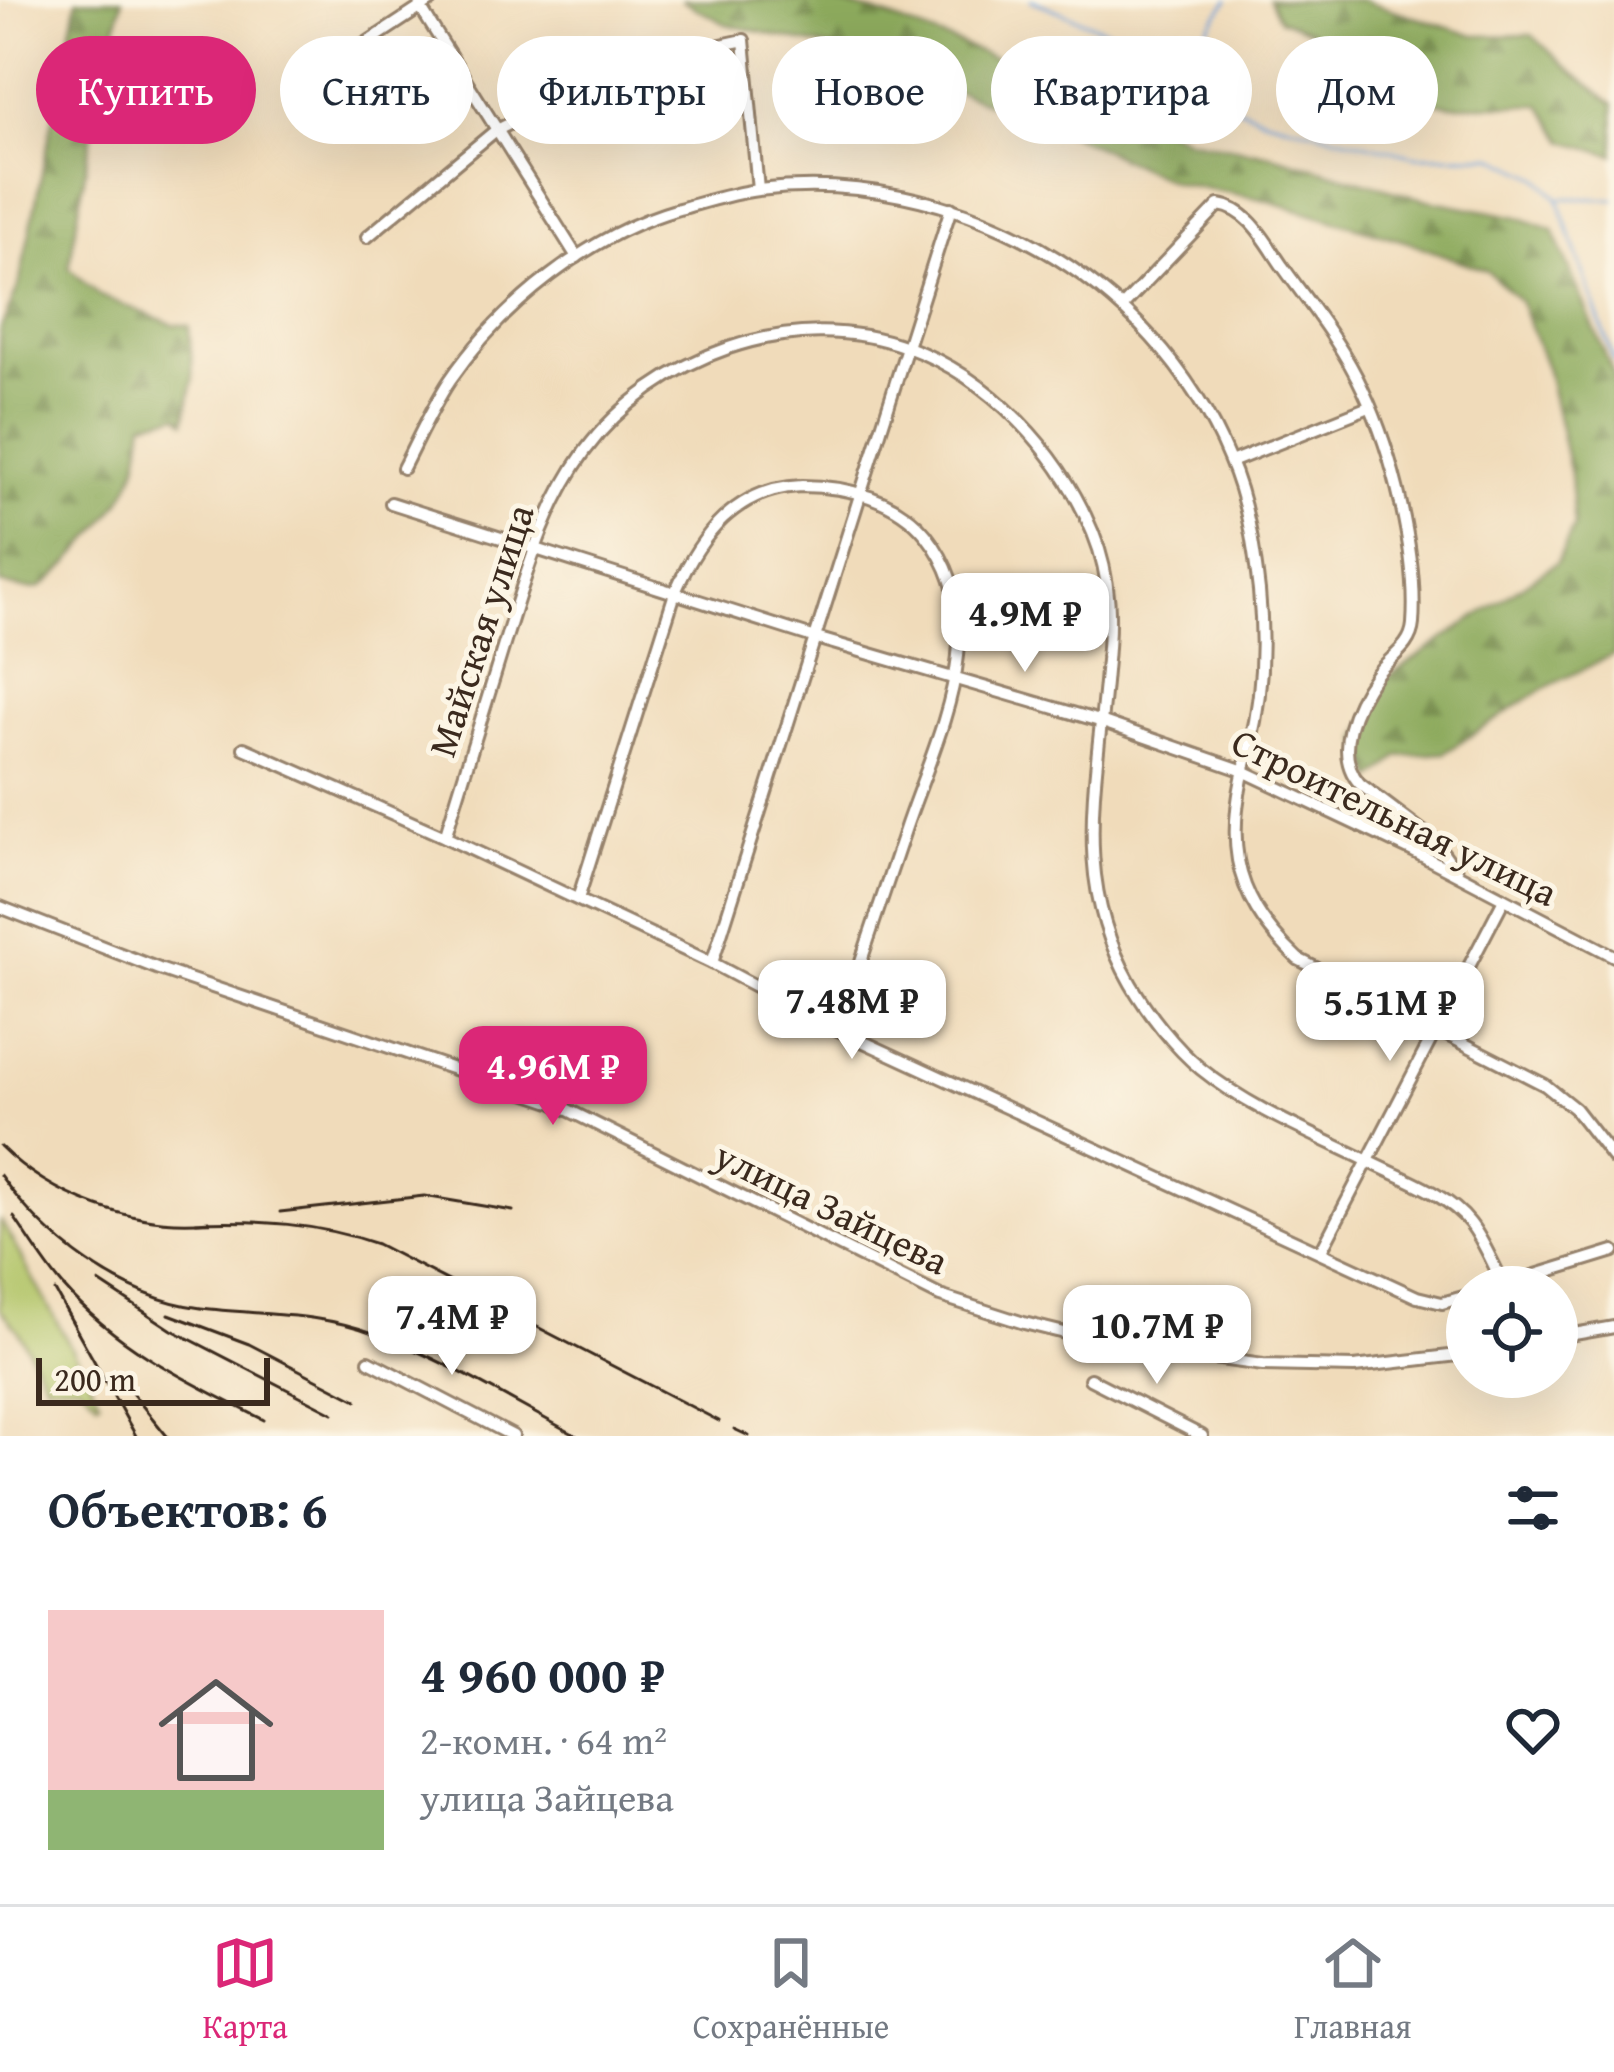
<!DOCTYPE html>
<html lang="ru">
<meta charset="utf-8">
<style>
body{margin:0;font-family:"Gentium Book Plus",serif;background:#f6f6f7;color:#1f2937;height:100vh;display:flex;flex-direction:column;font-size:45px;white-space:nowrap}
*{box-sizing:border-box;margin:0}
p{font-size:39px;color:#747a83}
.icon{flex:none;width:66px;height:66px;fill:none;stroke:currentColor;stroke-width:2;stroke-linecap:round;stroke-linejoin:round}
.map{position:relative;height:1436px;overflow:hidden}
.panel{display:flex;flex-direction:column;background:#fff;flex:1}
.panel>*{flex:none}
.banner{position:absolute;left:36px;top:36px;width:1542px;height:108px;display:flex;gap:24px}
.fabs{position:absolute;left:1446px;top:1266px;display:grid;gap:24px}
.fabs a{display:grid;place-items:center;width:132px;height:132px;border-radius:50%;background:#fff;box-shadow:0 12px 48px #0002;font-size:60px}
.scale{position:absolute;left:36px;bottom:30px;width:234px;box-sizing:border-box;padding-left:12px;border:6px solid #3b2a1e;border-top:0;font-size:33px;line-height:42px;white-space:nowrap;color:#3b2a1e;-webkit-text-stroke:9px #fcf5e5;paint-order:stroke}
.price{position:absolute;translate:-50% -102px;padding:0 27px;border-radius:24px;background:#fff;color:#222;font-size:39px;line-height:78px;filter:drop-shadow(0 3px 6px #0008)}
.price::after{content:'';position:absolute;left:50%;top:72px;width:36px;height:27px;margin-left:-18px;background:inherit;clip-path:polygon(0 0,100% 0,50% 100%)}
.price.active{background:#db2777;color:#fff}
ul{padding:0;list-style:none}
li{display:flex;align-items:center;gap:36px;height:300px;padding:0 48px}
li+li{border-top:3px solid #e0e1e3}
li span{display:grid;place-items:center;flex:none;width:336px;height:240px;border-radius:0px;color:#555}
li>.icon{margin-inline-start:auto}
span .icon{width:144px;height:144px;fill:#fffc;stroke-width:1}
li b{font-size:51px}
h2{display:flex;justify-content:space-between;align-items:center;height:144px;padding:0 48px;font-size:51px}
.pill{padding:0 42px;border-radius:54px;background:#fff;box-shadow:0 12px 48px #0002;font-size:42px;line-height:108px}
.pill.active{background:#db2777;color:#fff}
.dock{display:flex;justify-content:space-around;align-items:center;height:168px;border-top:3px solid #e0e1e3;background:#fff;font-size:33px;color:#747a83}
.dock a{display:grid;justify-items:center;gap:6px}
.dock .active{color:#db2777}
.map>svg:first-child{display:block}
.grass{fill:#b2c569;stroke:#767844;stroke-width:3}
.forest{fill:url(#forest-firs);stroke:#646a3e;stroke-width:3}
.lines{fill:none;stroke-linecap:round;stroke-linejoin:round}
.stream{stroke:#6a9fd7;stroke-width:3}
.minor-casing{stroke:#96826c;stroke-width:16}
.minor{stroke:#fff;stroke-width:10}
.rail{stroke:#3b2a1e;stroke-width:3}
.labels{text-anchor:middle;dominant-baseline:central;stroke-width:10;stroke-linejoin:round;paint-order:stroke}
.street-label{font-size:39px;fill:#3b2a1e;stroke:#fcf5e5}
</style>
<div class="map">
<svg width="1614" height="1436" viewBox="0 0 1614 1436">
<defs>
<pattern id="forest-firs" width="22" height="20" patternUnits="userSpaceOnUse" patternTransform="scale(3)"><rect width="22" height="20" fill="#8daa5d"/><path d="M5 1l3.5 6h-7zM16 11l3.5 6h-7z" fill="#748b4c"/></pattern>
</defs>
<rect width="100%" height="100%" fill="#fcf5e5"/>
<filter id="ink" filterUnits="userSpaceOnUse"><feTurbulence type="fractalNoise" baseFrequency=".00833" numOctaves="2"/><feDisplacementMap in="SourceGraphic" scale="24" xChannelSelector="R" yChannelSelector="G"/><feConvolveMatrix kernelMatrix="1 2 1 2 8 2 1 2 1" color-interpolation-filters="sRGB"/></filter>
<filter id="wash" filterUnits="userSpaceOnUse"><feTurbulence type="fractalNoise" baseFrequency=".004" numOctaves="4" result="noise"/><feDisplacementMap in="SourceGraphic" scale="48" xChannelSelector="R" yChannelSelector="G"/><feGaussianBlur stdDeviation="2.7" result="paint"/><feColorMatrix in="noise" values="0 0 0 0 0 0 0 0 0 0 0 0 0 0 0 0 0 1.4 0 .05"/><feComposite in="paint" operator="in"/></filter>
<g filter="url(#wash)">
<rect width="100%" height="100%" fill="#f0dbba"/>
<!-- grass -->
<path class="grass" d="M0,1219L100,1400L97,1401L79,1384H46L18,1330L0,1309Z"/>
<!-- forest -->
<g class="forest">
<path d="M77,0H122L88,154L69,268L100,296L172,324L189,326L193,380L185,421L179,415L144,422C141,445 139,467 128,488C118,508 57,582 38,588C26,591 12,586 0,584V330L19,285Z"/>
<path d="M681,0H821L877,13L1090,94L1187,139L1272,155L1423,199L1518,217L1553,230L1614,376V654L1541,690L1444,753L1399,756L1374,779L1359,739L1388,677L1557,562L1574,526L1570,474L1547,370L1520,301L1486,270L1408,242L1262,199L1173,182L1072,135L864,56L726,24Z"/>
<path d="M1269,0H1362L1474,36L1532,35L1571,71L1614,104V155L1565,141L1541,105H1451L1407,97L1392,102L1376,97L1312,32L1279,19Z"/>
</g>
<g class="lines">
<!-- stream -->
<g class="stream">
<path d="M1031,0L1129,39L1172,80L1266,119L1416,156H1493L1539,178L1558,198L1614,199"/>
<path d="M1174,77L1228,0"/>
<path d="M1558,199L1614,361"/>
</g>
</g>
</g>
<g filter="url(#ink)">
<g class="lines">
<defs>
<g id="minor">
<path d="M420,7L577,257"/>
<path d="M324,71L432,0"/>
<path d="M367,237L495,131L592,83L684,53L744,40L758,190"/>
<path d="M1122,307L1219,205C1250,209 1266,243 1283,267C1311,306 1343,346 1363,390C1393,453 1418,555 1413,624C1411,648 1389,657 1376,675C1355,704 1332,753 1360,784L1434,840L1457,872"/>
<path d="M1231,462L1369,407"/>
<path d="M403,468C418,439 432,407 450,380C502,304 590,234 679,209C705,202 732,193 758,190C953,166 1154,277 1229,459C1247,500 1254,547 1259,591C1264,641 1262,696 1250,745C1226,835 1226,891 1298,959L1545,1085L1575,1109L1614,1159"/>
<path d="M391,503L816,638L1103,722L1241,770L1413,851L1614,956"/>
<path d="M244,748L445,837L712,963L838,1030L1417,1297L1442,1303L1467,1296"/>
<path d="M445,837C466,769 487,702 507,635C527,571 545,506 585,451C655,356 793,305 907,347C990,377 1060,452 1093,533C1112,579 1111,623 1106,671C1097,784 1071,880 1131,984C1148,1013 1175,1048 1201,1069C1249,1108 1313,1134 1368,1161C1401,1178 1447,1193 1470,1223C1484,1241 1493,1265 1504,1285"/>
<path d="M578,899L676,590C700,536 736,488 802,486C847,486 897,499 926,535C997,625 937,735 905,830C883,896 860,963 838,1030"/>
<path d="M0,907L159,969L554,1103L940,1296L1024,1323L1105,1343L1263,1365L1354,1367L1467,1354"/>
<path d="M712,963L951,208"/>
<path d="M1321,1251L1504,899"/>
<path d="M1500,1286L1614,1251"/>
<path d="M1557,1337L1614,1327"/>
<path d="M369,1361L513,1436"/>
<path d="M1090,1379L1202,1436"/>
</g>
</defs>
<!-- minor casing -->
<use href="#minor" class="minor-casing"/>
<!-- minor -->
<use href="#minor" class="minor"/>
<!-- rail -->
<g class="rail">
<path d="M0,1146C51,1197 137,1229 209,1221"/>
<path d="M0,1175C45,1239 121,1298 201,1308C259,1315 317,1312 373,1333C444,1359 511,1401 577,1436"/>
<path d="M280,1212L424,1196L513,1211"/>
<path d="M14,1217C30,1240 45,1265 63,1286C118,1349 191,1383 264,1420"/>
<path d="M196,1222C260,1220 316,1223 377,1244L719,1421"/>
<path d="M99,1282L172,1330L333,1413"/>
<path d="M55,1291L136,1436"/>
<path d="M169,1314L249,1344L357,1400"/>
<path d="M114,1371L167,1436"/>
<path d="M734,1429L749,1436"/>
</g>
</g>
</g>
<g class="labels">
<!-- street labels -->
<g class="street-label">
<text transform="translate(480 630) rotate(-72)">Майская улица</text>
<text transform="translate(1395 816) rotate(26)">Строительная улица</text>
<text transform="translate(832 1207) rotate(26)">улица Зайцева</text>
</g>
</g>
</svg>
<div class="fabs">
<a><svg class="icon" aria-label="locate" viewBox="0 0 24 24"><circle cx="12" cy="12" r="6"/><path d="M12 2v4M12 18v4M2 12h4M18 12h4"/></svg></a>
</div>
<div class="scale">200 m</div>
<b class="price" style="left:1025px;top:675px">4.9M ₽</b>
<b class="price" style="left:852px;top:1062px">7.48M ₽</b>
<b class="price" style="left:1390px;top:1064px">5.51M ₽</b>
<b class="price active" style="left:553px;top:1128px">4.96M ₽</b>
<b class="price" style="left:452px;top:1378px">7.4M ₽</b>
<b class="price" style="left:1157px;top:1387px">10.7M ₽</b>
<div class="banner">
<a class="pill active">Купить</a>
<a class="pill">Снять</a>
<a class="pill">Фильтры</a>
<a class="pill">Новое</a>
<a class="pill">Квартира</a>
<a class="pill">Дом</a>
</div>
</div>
<section class="panel">
<h2>Объектов: 6<svg class="icon" aria-label="filters" viewBox="0 0 24 24"><path d="M4 7h16M4 17h16"/><circle cx="9" cy="7" r="2"/><circle cx="15" cy="17" r="2"/></svg></h2>
<ul>
<li><span style="background:linear-gradient(#f6c9c9 75%,#8fb573 0)"><svg class="icon" aria-label="home" viewBox="0 0 24 24"><path d="M3 11l9-7 9 7M6 9v11h12V9"/></svg></span><div><b>4 960 000 ₽</b><p>2-комн. · 64 m²</p><p>улица Зайцева</p></div><svg class="icon" aria-label="heart" viewBox="0 0 24 24"><path d="M12 20l-8-8c-3-5 5-10 8-4 3-6 11-1 8 4z"/></svg></li>
</ul>
</section>
<nav class="dock">
<a class="active"><svg class="icon" aria-label="map" viewBox="0 0 24 24"><path d="M3 6l6-2 6 2 6-2v14l-6 2-6-2-6 2zM9 4v14M15 6v14"/></svg>Карта</a>
<a><svg class="icon" aria-label="saved" viewBox="0 0 24 24"><path d="M7 4h10v16l-5-4-5 4z"/></svg>Сохранённые</a>
<a><svg class="icon" aria-label="home" viewBox="0 0 24 24"><path d="M3 11l9-7 9 7M6 9v11h12V9"/></svg>Главная</a>
</nav>
